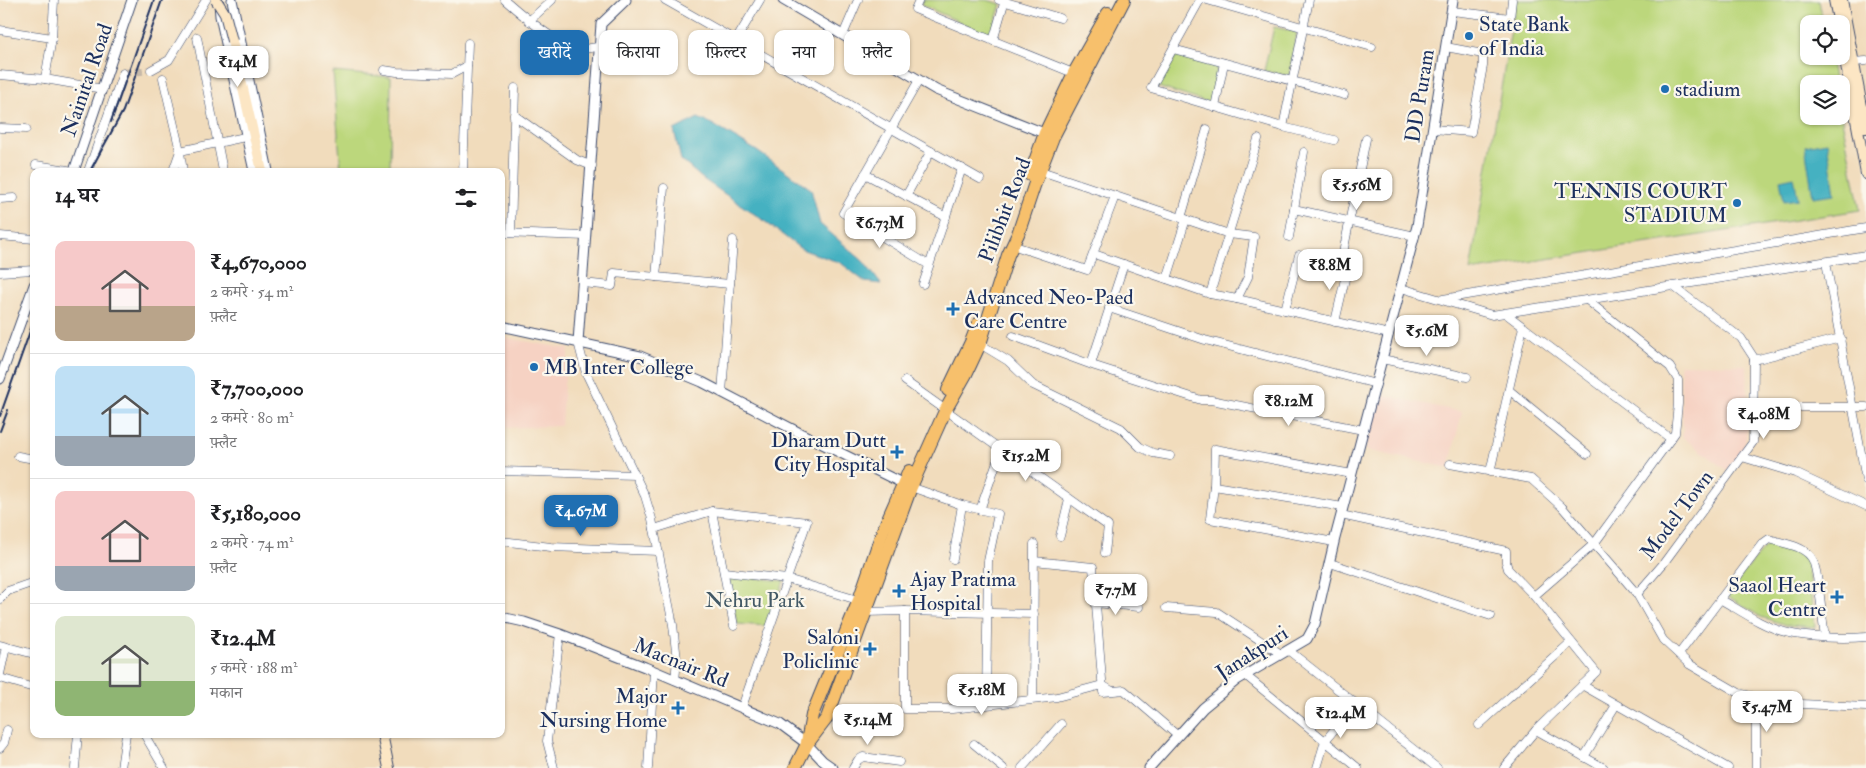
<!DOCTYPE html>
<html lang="hi">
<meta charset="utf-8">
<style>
body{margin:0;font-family:"IM FELL Double Pica","Noto Serif Devanagari",serif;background:#f2f2f2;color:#202124;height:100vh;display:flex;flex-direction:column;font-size:19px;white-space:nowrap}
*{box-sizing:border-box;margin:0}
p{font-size:16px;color:#757577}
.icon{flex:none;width:28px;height:28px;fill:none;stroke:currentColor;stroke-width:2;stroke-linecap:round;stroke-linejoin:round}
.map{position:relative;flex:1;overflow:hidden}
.details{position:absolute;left:30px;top:168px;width:475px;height:570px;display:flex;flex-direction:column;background:#fff;border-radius:10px;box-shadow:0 1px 4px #0004}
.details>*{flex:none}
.banner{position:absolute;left:520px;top:30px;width:475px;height:45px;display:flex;gap:10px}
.buttons{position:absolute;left:1800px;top:15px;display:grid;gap:10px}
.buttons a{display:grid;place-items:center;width:50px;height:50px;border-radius:10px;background:#fff;box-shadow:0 1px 4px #0004;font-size:25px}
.price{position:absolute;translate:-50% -42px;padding:0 11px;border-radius:10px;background:#fff;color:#222;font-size:16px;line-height:32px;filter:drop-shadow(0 1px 2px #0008)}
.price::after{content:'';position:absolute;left:50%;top:30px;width:15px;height:11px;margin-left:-8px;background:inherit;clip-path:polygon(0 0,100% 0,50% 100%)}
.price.selected{background:#1f6fb2;color:#fff}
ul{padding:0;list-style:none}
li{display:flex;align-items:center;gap:15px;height:125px;padding:0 25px}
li+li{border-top:1px solid #e0e0e0}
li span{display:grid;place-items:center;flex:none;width:140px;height:100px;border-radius:10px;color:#555}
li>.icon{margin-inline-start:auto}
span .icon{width:60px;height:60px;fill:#fffc;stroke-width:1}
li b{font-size:21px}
h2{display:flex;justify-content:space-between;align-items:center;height:60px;padding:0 25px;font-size:21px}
.chip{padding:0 18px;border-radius:10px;background:#fff;box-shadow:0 1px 4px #0004;font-size:18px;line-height:45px}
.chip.selected{background:#1f6fb2;color:#fff}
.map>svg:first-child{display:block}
.built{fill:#f6d2c3}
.green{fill:#bcd77c;stroke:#6c836d}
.water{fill:#44b1c1;stroke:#307090}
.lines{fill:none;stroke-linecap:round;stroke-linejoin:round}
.minor-tunnel{stroke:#c6b9a9;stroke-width:8;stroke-dasharray:8 4;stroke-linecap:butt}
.minor-casing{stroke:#3b496c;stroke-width:9}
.tertiary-casing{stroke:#3b496c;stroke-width:11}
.secondary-casing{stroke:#3b496c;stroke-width:12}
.trunk-casing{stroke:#3b496c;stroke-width:14}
.minor{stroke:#fff;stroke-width:8}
.tertiary{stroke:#fff;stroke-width:9}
.secondary{stroke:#fce6c4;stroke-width:10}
.trunk{stroke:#f7c06c;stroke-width:12}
.rail{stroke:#1b2f5e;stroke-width:2}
.secondary-bridge-casing{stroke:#3b496c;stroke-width:12;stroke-linecap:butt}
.secondary-bridge{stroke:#fce6c4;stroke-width:10}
.poi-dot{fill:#1f6fb2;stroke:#fbf7ec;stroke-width:2}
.labels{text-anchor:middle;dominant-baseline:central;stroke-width:4.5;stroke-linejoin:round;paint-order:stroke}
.poi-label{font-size:21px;fill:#1b2f5e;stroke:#fbf7ec;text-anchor:start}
.street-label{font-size:21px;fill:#1b2f5e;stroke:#fbf7ec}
.park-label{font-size:21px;fill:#435966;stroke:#fbf7ec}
</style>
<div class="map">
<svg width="1866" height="768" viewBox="0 0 1866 768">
<rect width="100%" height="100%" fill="#fbf7ec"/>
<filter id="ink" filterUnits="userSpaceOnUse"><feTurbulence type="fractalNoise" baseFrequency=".02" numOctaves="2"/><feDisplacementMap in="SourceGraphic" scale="10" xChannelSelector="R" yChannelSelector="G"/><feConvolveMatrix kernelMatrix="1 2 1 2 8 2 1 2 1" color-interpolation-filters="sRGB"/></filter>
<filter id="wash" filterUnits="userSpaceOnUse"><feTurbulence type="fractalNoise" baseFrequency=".0096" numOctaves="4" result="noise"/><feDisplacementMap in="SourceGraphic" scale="20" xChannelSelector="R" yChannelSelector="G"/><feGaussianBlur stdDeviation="1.12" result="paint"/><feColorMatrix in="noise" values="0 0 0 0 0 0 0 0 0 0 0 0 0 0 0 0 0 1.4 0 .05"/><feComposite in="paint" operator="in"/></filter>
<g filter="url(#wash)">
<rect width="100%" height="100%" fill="#f1dcbc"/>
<!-- built -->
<g class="built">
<path d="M501,337L569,349L564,385L561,426L501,428Z"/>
<path d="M1680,364L1747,365L1748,421L1745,444L1727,470L1681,436L1683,431Z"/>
<path d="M1378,394L1462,412L1449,468L1366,450Z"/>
</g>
<!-- green -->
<g class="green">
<path d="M923,0H987L1001,4L991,36L922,5Z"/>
<path d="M1516,0H1819L1823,24H1809V56H1830L1835,84H1809V116L1841,115L1860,210L1470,271Z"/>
<path d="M1274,27L1297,32L1289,76L1264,71Z"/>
<path d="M1176,56L1217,67L1212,104L1158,87Z"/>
<path d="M333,72L391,77L390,171H341Z"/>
<path d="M1769,542L1806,556L1815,627L1786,625L1761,617L1726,595Z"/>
<path d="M728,575L784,581L768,626L737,624Z"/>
</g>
<!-- water -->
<g class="water">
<path d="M698,118L712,124L757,151L811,189L820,224L863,261L881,284L865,282L841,263L801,249L763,220L703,179L681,160L674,130Z"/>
<path d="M1827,142L1835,194L1813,197L1805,146Z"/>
<path d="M1794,177L1798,199L1784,201L1780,180Z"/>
</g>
</g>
<g filter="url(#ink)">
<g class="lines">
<!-- minor-tunnel -->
<path class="minor-tunnel" d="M123,73L151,70"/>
<defs>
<g id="minor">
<path d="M505,0C521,14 560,48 580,49C587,49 594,47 600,47"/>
<path d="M665,0L980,179"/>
<path d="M919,0L915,9L1078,75"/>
<path d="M999,0L1060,18"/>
<path d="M1200,0L1151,88L1283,127L1334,140"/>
<path d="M1207,0L1372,47"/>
<path d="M1452,11L1510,18L1512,0"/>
<path d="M529,21L552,0"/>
<path d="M0,30L52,38L45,79L103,89"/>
<path d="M843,35L858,0"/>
<path d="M197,37L223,171"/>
<path d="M52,38L54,0"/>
<path d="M736,40L760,0"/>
<path d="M993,41L1005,0"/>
<path d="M1173,49L1344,95"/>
<path d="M1853,62L1866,61"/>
<path d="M151,70L169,60L206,0"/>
<path d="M384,70L397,72L452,74L467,66"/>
<path d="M0,75L45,79"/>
<path d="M163,78L180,151L245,137"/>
<path d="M919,80L843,213L929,265"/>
<path d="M1215,107L1224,63"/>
<path d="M514,115L577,160L592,166"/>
<path d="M1283,127L1309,0"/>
<path d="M0,128L26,129"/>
<path d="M1433,129L1471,132L1483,66V54L1446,47"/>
<path d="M180,153L183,171"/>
<path d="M36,165L74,171"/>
<path d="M88,171L123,73"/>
<path d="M173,171L180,151"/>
<path d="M463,171L468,43"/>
<path d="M1041,171L1229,234L1254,237L1248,277L1237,299L1210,294L1094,254"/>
<path d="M865,174L946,217"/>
<path d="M906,196L931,151"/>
<path d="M0,199L14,198"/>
<path d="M1294,209L1415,236"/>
<path d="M1181,218L1207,129"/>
<path d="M501,233L586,236"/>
<path d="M511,233L515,88"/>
<path d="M0,236L34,239"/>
<path d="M1289,237L1304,152"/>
<path d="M1012,245L1087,270L1115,196"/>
<path d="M1343,253L1366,139"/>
<path d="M1826,262L1866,480"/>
<path d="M0,272L34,270"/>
<path d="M656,277L664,188"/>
<path d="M1167,279L1186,219"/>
<path d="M583,283L612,286L614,273L730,284"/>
<path d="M923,284L962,168"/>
<path d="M1401,288L1492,315L1866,255"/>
<path d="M1210,294L1258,139"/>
<path d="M1237,299L1389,334"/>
<path d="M1443,299L1866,228"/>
<path d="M1109,308L1205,340L1376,384"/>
<path d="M1285,310L1299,255"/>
<path d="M1505,313L1671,439"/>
<path d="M1335,322L1348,266"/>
<path d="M1013,336L1095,366L1201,400H1211L1363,430"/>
<path d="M578,342L586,373L645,496L652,519L673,625L677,660L675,680"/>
<path d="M980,344L1008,361L1033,385L1121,428L1140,447L1153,453L1170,456"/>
<path d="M1382,359L1467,377"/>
<path d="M1754,360L1841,338"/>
<path d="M1091,364L1124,264"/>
<path d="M905,381L1108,526L1105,553"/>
<path d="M1509,390L1587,454"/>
<path d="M722,393L733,240"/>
<path d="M1754,407H1866"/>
<path d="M18,456L34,459"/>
<path d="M1742,457L1795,473L1866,506"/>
<path d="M1450,464L1531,479L1562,507L1637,594L1663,640L1689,664L1739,693L1780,703L1866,707"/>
<path d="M501,471L635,475"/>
<path d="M1490,472L1523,327"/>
<path d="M1214,486L1343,507"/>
<path d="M911,487L962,505L998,514L988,561L986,704"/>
<path d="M980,510L1001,450"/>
<path d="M712,511L734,626"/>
<path d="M1341,515L1506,551V562L1508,569L1534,596L1596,672L1536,730L1504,768"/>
<path d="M654,529L712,511L807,522L742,707"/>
<path d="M1060,536L1069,499"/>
<path d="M501,541L551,547L658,551"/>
<path d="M1334,542L1210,519L1214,486L1215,449L1352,474"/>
<path d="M953,559L962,505"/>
<path d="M1034,561L1093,567L1103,692L1124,690L1178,736"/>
<path d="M1330,563L1491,616"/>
<path d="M724,572L787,579L861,601"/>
<path d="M1637,594L1663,564L1753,442L1754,358L1741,338L1673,286"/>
<path d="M1534,596L1594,544L1675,433L1678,404V380L1670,367L1587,300"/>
<path d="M0,599L8,591L34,582"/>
<path d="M1720,599C1741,611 1762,626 1785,632C1808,638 1843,639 1866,637"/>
<path d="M1095,603L1139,607"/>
<path d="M1166,608L1217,612L1281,654"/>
<path d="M905,611V709H952L1057,697L1102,685L1112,691"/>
<path d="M865,612L905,611L1034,614"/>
<path d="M0,645L34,654"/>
<path d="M1288,650L1437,768"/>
<path d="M1679,654L1762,544L1769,539C1782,543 1802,545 1811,557C1819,567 1822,622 1825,637"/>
<path d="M0,674L6,647"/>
<path d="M1245,675L1358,768"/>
<path d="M0,678L34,688"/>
<path d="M1582,685L1728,768"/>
<path d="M1033,699L1034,544"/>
<path d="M1479,725L1571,642"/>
<path d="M1536,730L1604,768"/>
<path d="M144,734L164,768"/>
<path d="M974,744L1003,768"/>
<path d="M0,748L4,743L7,730"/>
<path d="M1584,757L1616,705"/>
<path d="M75,768L78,734"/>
<path d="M121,768L126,734"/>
<path d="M554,768L547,741L560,634"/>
<path d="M648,768L654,671"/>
<path d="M853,768L858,760L863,757L899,762"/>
<path d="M1022,768L1061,724"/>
<path d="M1317,768L1325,741L1355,704"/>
<path d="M1756,768V697"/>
</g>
<g id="tertiary">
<path d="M232,0L268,171"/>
<path d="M783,0L936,90L1049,135"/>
<path d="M219,3L220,16L254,171"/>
<path d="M74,171L132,0"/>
<path d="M501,326L640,356L702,382L800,433L908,486"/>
<path d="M578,342L601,24L626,0"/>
<path d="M0,379L34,285"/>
<path d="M501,617L524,622L560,634L645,667L780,724L807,744L823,761L833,768"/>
<path d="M1149,768L1203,708L1237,680L1307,639L1315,624L1335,538L1417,226L1453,0"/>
</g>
<g id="secondary">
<path d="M1834,0L1839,24"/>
<path d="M1842,0L1866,128"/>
<path d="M1841,38L1866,174"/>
<path d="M232,41L262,171"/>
<path d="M382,734L389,768"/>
</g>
<g id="trunk">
<path d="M1030,175L1045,133L1074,73L1108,13"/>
<path d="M948,390L971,342L978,324"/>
<path d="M807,742L812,715L859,600L883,530L909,471"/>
<path d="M795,768L807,744L827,718L911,487L945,411L966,374L980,344L1008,255L1018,234L1034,186L1053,137L1124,0"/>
</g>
</defs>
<!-- minor casing -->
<use href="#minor" class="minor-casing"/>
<!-- tertiary casing -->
<use href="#tertiary" class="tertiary-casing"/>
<!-- secondary casing -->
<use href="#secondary" class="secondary-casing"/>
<!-- trunk casing -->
<use href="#trunk" class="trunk-casing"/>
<!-- minor -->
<use href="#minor" class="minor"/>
<!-- tertiary -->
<use href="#tertiary" class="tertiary"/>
<!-- secondary -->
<use href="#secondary" class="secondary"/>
<!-- trunk -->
<use href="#trunk" class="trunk"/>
<!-- rail -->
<g class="rail">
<path d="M111,122L154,0"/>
<path d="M90,171L123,111L162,0"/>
<path d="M0,416L34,320"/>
<path d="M0,431L8,410"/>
</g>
<defs>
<path id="secondary-bridge" d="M216,0L225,14L232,41"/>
</defs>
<!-- secondary-bridge casing -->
<use href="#secondary-bridge" class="secondary-bridge-casing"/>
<!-- secondary-bridge -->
<use href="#secondary-bridge" class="secondary-bridge"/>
</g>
</g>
<!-- markers -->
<g class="poi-dot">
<circle cx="1469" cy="36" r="5"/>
<circle cx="1665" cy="89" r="5"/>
<circle cx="1737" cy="203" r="5"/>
<path d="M950.5 301.5h5v5h5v5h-5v5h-5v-5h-5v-5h5z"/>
<circle cx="534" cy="367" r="5"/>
<path d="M894.5 444.5h5v5h5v5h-5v5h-5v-5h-5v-5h5z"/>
<path d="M896.5 583.5h5v5h5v5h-5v5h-5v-5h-5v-5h5z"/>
<path d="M1834.5 589.5h5v5h5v5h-5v5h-5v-5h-5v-5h5z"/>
<path d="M867.5 641.5h5v5h5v5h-5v5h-5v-5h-5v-5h5z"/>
<path d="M675.5 700.5h5v5h5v5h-5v5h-5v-5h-5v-5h5z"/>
</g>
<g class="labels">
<!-- poi labels -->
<g class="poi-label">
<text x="1479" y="24">State Bank<tspan x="1479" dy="24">of India</tspan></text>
<text x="1675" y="89">stadium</text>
<text x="1727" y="191" text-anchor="end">TENNIS COURT<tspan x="1727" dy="24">STADIUM</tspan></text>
<text x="964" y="297">Advanced Neo-Paed<tspan x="964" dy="24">Care Centre</tspan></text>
<text x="544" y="367">MB Inter College</text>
<text x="886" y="440" text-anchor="end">Dharam Dutt<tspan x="886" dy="24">City Hospital</tspan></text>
<text x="910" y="579">Ajay Pratima<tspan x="910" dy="24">Hospital</tspan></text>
<text x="1826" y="585" text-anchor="end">Saaol Heart<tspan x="1826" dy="24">Centre</tspan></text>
<text x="859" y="637" text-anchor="end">Saloni<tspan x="859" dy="24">Policlinic</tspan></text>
<text x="667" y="696" text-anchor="end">Major<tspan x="667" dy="24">Nursing Home</tspan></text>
</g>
<!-- street labels -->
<g class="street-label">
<text transform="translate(87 80) rotate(-71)">Nainital Road</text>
<text transform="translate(1420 96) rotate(-81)">DD Puram</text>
<text transform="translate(1005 210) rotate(-69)">Pilibhit Road</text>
<text transform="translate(1677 515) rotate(-53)">Model Town</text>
<text transform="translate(1252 653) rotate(-33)">Janakpuri</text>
<text transform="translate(681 663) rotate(22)">Macnair Rd</text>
</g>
<!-- park labels -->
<g class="park-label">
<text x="755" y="600">Nehru Park</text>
</g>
</g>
</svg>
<div class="buttons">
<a><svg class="icon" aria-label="locate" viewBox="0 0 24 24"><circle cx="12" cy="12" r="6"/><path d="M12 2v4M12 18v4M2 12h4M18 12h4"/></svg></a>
<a><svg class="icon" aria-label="layers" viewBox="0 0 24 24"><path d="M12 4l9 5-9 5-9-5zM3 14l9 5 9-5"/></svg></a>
</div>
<b class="price" style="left:238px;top:88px">₹14M</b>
<b class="price" style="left:1357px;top:211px">₹5.56M</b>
<b class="price" style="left:880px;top:249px">₹6.73M</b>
<b class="price" style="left:1330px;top:291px">₹8.8M</b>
<b class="price" style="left:1427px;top:357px">₹5.6M</b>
<b class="price" style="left:1289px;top:427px">₹8.12M</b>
<b class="price" style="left:1764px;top:440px">₹4.08M</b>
<b class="price" style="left:1026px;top:482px">₹15.2M</b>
<b class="price selected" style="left:581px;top:537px">₹4.67M</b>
<b class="price" style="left:1116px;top:616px">₹7.7M</b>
<b class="price" style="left:982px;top:716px">₹5.18M</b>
<b class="price" style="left:1767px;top:733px">₹5.47M</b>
<b class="price" style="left:1341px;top:739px">₹12.4M</b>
<b class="price" style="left:868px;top:746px">₹5.14M</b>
<div class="banner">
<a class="chip selected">खरीदें</a>
<a class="chip">किराया</a>
<a class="chip">फ़िल्टर</a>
<a class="chip">नया</a>
<a class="chip">फ़्लैट</a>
</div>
<section class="details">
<h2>14 घर<svg class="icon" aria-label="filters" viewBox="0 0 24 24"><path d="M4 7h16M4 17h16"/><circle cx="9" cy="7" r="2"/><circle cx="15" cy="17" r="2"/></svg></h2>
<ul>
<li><span style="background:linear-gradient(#f6c9c9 65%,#b9a48a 0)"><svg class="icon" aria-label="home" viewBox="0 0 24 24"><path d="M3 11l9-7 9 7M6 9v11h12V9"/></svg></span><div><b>₹4,670,000</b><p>2 कमरे · 54 m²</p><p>फ़्लैट</p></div></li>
<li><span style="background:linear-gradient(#bfe0f5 70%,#9aa5b1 0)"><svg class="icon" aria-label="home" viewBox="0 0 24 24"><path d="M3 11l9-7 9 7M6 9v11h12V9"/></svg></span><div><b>₹7,700,000</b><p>2 कमरे · 80 m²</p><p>फ़्लैट</p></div></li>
<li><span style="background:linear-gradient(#f6c9c9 75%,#9aa5b1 0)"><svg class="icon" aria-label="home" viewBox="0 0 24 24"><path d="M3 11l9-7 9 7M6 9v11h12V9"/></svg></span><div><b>₹5,180,000</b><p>2 कमरे · 74 m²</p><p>फ़्लैट</p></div></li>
<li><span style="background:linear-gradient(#dfe7d0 65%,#8fb573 0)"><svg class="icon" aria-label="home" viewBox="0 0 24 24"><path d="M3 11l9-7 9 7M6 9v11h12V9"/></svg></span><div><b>₹12.4M</b><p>5 कमरे · 188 m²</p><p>मकान</p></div></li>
</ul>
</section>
</div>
